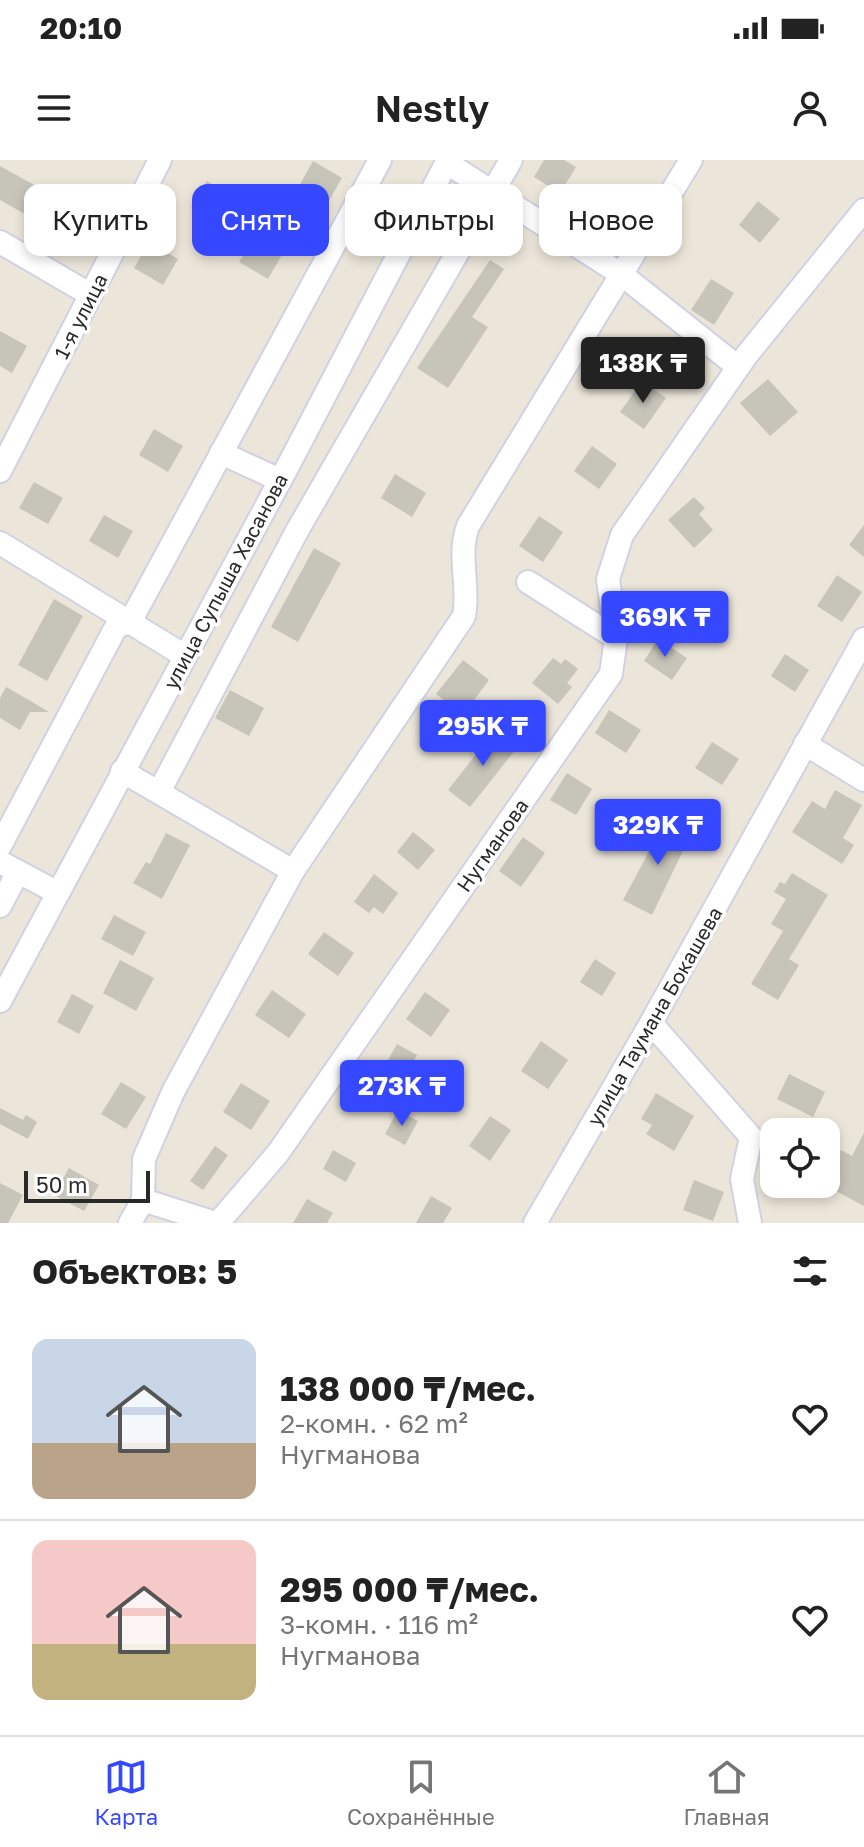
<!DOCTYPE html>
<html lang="ru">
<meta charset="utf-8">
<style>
body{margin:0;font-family:"Golos Text",sans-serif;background:#f6f6f6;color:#222;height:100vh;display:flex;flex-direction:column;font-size:30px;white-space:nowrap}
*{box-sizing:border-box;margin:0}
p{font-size:26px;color:#767676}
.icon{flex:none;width:44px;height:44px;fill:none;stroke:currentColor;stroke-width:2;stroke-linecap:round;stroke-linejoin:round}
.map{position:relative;height:1063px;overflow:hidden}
.sheet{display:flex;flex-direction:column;background:#fff;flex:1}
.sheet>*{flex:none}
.guide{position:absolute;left:24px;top:24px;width:816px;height:72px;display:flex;gap:16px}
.controls{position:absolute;left:760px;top:958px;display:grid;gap:16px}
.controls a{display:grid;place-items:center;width:80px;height:80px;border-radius:16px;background:#fff;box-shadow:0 4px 12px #0003;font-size:40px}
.scale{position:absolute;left:24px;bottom:20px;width:126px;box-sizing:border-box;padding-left:8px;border:4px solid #292929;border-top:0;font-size:22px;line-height:28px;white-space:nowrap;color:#292929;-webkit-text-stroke:6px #fff;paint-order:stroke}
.price{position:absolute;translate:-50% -68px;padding:0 18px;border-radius:8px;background:#3548ff;color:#fff;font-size:26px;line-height:52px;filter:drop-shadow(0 2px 4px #0008)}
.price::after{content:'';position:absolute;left:50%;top:48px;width:24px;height:18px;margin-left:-12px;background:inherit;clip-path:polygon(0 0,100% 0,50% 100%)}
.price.current{background:#222;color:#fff}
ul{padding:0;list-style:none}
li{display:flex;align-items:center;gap:24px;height:200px;padding:0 32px}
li+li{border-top:2px solid #e0e0e0}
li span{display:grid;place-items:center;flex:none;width:224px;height:160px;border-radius:16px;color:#555}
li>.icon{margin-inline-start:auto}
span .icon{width:96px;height:96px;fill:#fffc;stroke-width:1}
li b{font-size:34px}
h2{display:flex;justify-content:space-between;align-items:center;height:96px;padding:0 32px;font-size:34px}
.tag{padding:0 28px;border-radius:16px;background:#fff;box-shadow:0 4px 12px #0003;font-size:28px;line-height:72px}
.tag.current{background:#3548ff;color:#fff}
.status{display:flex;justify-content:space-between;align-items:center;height:56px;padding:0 40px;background:#fff;direction:ltr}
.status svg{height:22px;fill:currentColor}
header{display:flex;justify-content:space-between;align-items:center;height:104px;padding:0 32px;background:#fff;font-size:36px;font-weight:600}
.tabs{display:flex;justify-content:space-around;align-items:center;height:112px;border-top:2px solid #e0e0e0;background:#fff;font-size:22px;color:#767676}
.tabs a{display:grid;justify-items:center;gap:4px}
.tabs .current{color:#3548ff}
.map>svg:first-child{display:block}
.building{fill:#c7c4b9}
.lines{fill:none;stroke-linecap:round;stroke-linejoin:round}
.minor-casing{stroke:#d0d2e3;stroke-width:26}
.minor{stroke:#fff;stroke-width:22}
.labels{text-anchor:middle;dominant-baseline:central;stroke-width:7;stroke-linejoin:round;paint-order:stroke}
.street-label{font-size:20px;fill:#292929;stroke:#fff}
</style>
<div class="status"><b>20:10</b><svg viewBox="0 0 49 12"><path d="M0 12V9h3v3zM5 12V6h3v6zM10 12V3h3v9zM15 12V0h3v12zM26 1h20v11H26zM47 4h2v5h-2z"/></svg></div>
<header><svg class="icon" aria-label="menu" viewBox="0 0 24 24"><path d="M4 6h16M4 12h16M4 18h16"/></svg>Nestly<svg class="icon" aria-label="person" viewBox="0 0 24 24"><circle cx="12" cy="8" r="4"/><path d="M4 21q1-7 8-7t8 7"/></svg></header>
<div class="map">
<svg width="864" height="1063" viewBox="0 0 864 1063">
<rect width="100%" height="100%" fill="#ece6da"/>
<!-- building -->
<g class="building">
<path d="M544,0H564L576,7L560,33L534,17Z"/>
<path d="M313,1L342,18L327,44L298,28Z"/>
<path d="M0,6L45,31L30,57L0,40Z"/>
<path d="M207,21L236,38L220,64L191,48Z"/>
<path d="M758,41L780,59L760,83L739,65Z"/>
<path d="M69,49L98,66L83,92L54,76Z"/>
<path d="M254,76L283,93L268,119L239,102Z"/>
<path d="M149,82L178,99L163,125L134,108Z"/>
<path d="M490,100L504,109L472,157L488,167L448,228L417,208Z"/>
<path d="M711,119L734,133L714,165L691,150Z"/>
<path d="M0,171L27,186L12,213L0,206Z"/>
<path d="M768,219L798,252L770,276L740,243Z"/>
<path d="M642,221L666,238L644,269L620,252Z"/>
<path d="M154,269L183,286L168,312L139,295Z"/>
<path d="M592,286L617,304L599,329L574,311Z"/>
<path d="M395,314L426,333L412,357L381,338Z"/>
<path d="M34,322L63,338L48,364L19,348Z"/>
<path d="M694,337L705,348L699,354L713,370L694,388L668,360Z"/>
<path d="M104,355L133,371L118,398L89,381Z"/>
<path d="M539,356L563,372L543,402L519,386Z"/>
<path d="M864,365V397L849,385Z"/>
<path d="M314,388L341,403L298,482L271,467Z"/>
<path d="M837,415L862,432L842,462L817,446Z"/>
<path d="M54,439L83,456L47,521L18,505Z"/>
<path d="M658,479L687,498L672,520L644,501Z"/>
<path d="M785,494L809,510L795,532L771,516Z"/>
<path d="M553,498L561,504L565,499L578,509L567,523L572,527L558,544L532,523Z"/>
<path d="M463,500L489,520L463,555L436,534Z"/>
<path d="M6,527L29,540L49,552H30L20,570L0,558V538Z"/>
<path d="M230,530L264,548L249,576L215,558Z"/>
<path d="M609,550L641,570L626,593L595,573Z"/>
<path d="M499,565L509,573L504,580L516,589L470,647L448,630Z"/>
<path d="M712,582L739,599L722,625L695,608Z"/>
<path d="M567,613L592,629L576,655L550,640Z"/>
<path d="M835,630L862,645L843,678L854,685L842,704L792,672L812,641L825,649Z"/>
<path d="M667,658L693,670L652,755L623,740Z"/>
<path d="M413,672L435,690L418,710L397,692Z"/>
<path d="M166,673L190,685L162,739L133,723L146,702L150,704Z"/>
<path d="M523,677L545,693L521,727L499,711Z"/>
<path d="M792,713L828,735L789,799L799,805L778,840L751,824L783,771L771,764L786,739L774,732L780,722L785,724Z"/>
<path d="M374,714L398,733L383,754L374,747L369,753L354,742Z"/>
<path d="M114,755L146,772L133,796L101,779Z"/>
<path d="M324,772L354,793L338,816L308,794Z"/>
<path d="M595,799L616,813L602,836L580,822Z"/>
<path d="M120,800L154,818L136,851L103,833Z"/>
<path d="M272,830L306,854L289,878L255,855Z"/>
<path d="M425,832L450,850L431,877L406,859Z"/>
<path d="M72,834L94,846L79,874L57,862Z"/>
<path d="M541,881L568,900L548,929L521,911Z"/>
<path d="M397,884L417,895L404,918L384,907Z"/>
<path d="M789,914L825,932L813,957L777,939Z"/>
<path d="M121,922L146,937L126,969L101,954Z"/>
<path d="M241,923L270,941L251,970L223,952Z"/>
<path d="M656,933L694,956L674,991L646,974L652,965L641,959Z"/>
<path d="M0,948L23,960L26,955L37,962L28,979L0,964Z"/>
<path d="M398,950L418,961L405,985L385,974Z"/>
<path d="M490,956L511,970L490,1001L469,986Z"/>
<path d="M864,973V1046L823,1024H826V1017L841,990L852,996Z"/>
<path d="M215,986L228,995L203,1030L190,1021Z"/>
<path d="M333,990L356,1003L346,1022L323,1009Z"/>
<path d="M69,1008L99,1025L84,1051L54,1035Z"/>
<path d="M694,1020L724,1032L713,1061L683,1050Z"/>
<path d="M0,1023L23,1035L8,1063H0Z"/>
<path d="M431,1036L452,1048L443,1063H416Z"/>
<path d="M307,1039L333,1053L327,1063H293Z"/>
</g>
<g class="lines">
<defs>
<g id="minor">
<path d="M447,3L621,114L738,207"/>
<path d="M0,82L91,135"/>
<path d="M221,293L280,320"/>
<path d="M0,311L160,0"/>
<path d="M0,383L185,496"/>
<path d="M528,422L616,478"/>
<path d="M805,584L864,620"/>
<path d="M122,611L293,711L464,456C470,426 457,395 468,366L691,0"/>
<path d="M159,632L297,371L511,0"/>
<path d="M0,686L116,467L130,462L380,0"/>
<path d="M0,702L58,733"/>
<path d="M0,746L18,712"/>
<path d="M0,841L289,304L448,0"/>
<path d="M651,863L751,977L742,1019L750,1063"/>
<path d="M143,1040L144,999L173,932L293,711"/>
<path d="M130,1063L143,1040L215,1063"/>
<path d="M218,1063L278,993L611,514L616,478L608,419L622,375L746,196L864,50"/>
<path d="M535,1063L651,863L864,479"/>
</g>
</defs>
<!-- minor casing -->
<use href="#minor" class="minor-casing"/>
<!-- minor -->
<use href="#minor" class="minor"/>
</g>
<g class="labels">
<!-- street labels -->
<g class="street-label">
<text transform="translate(80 156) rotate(-63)">1-я улица</text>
<text transform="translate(225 421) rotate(-62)">улица Супыша Хасанова</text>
<text transform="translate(492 685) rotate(-55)">Нугманова</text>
<text transform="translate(654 856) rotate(-60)">улица Таумана Бокашева</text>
</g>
</g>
</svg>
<div class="controls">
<a><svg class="icon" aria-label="locate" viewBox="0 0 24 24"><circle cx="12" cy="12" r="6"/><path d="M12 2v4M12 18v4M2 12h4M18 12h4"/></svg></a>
</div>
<div class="scale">50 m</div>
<b class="price current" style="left:643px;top:245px">138K ₸</b>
<b class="price" style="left:665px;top:499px">369K ₸</b>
<b class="price" style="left:483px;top:608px">295K ₸</b>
<b class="price" style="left:658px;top:707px">329K ₸</b>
<b class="price" style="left:402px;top:968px">273K ₸</b>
<div class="guide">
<a class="tag">Купить</a>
<a class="tag current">Снять</a>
<a class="tag">Фильтры</a>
<a class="tag">Новое</a>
</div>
</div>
<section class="sheet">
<h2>Объектов: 5<svg class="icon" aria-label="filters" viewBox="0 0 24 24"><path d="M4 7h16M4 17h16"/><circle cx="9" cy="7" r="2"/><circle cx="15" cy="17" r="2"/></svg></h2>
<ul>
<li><span style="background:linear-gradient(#c9d6e8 65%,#b9a48a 0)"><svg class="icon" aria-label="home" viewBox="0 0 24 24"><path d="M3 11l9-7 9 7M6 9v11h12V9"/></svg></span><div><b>138 000 ₸/мес.</b><p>2-комн. · 62 m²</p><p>Нугманова</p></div><svg class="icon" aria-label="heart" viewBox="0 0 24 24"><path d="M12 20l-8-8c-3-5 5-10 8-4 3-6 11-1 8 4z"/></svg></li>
<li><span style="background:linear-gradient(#f6c9c9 65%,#c2b280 0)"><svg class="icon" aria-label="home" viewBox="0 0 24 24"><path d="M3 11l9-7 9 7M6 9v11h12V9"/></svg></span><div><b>295 000 ₸/мес.</b><p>3-комн. · 116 m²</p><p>Нугманова</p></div><svg class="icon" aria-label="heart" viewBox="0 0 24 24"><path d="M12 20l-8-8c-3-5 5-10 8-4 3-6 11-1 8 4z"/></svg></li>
</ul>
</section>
<nav class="tabs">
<a class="current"><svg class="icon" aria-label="map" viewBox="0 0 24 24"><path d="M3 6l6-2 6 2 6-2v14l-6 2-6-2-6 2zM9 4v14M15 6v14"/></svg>Карта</a>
<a><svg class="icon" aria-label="saved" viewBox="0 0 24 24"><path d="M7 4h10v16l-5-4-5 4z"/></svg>Сохранённые</a>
<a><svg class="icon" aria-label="home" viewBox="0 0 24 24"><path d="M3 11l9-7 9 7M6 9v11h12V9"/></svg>Главная</a>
</nav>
